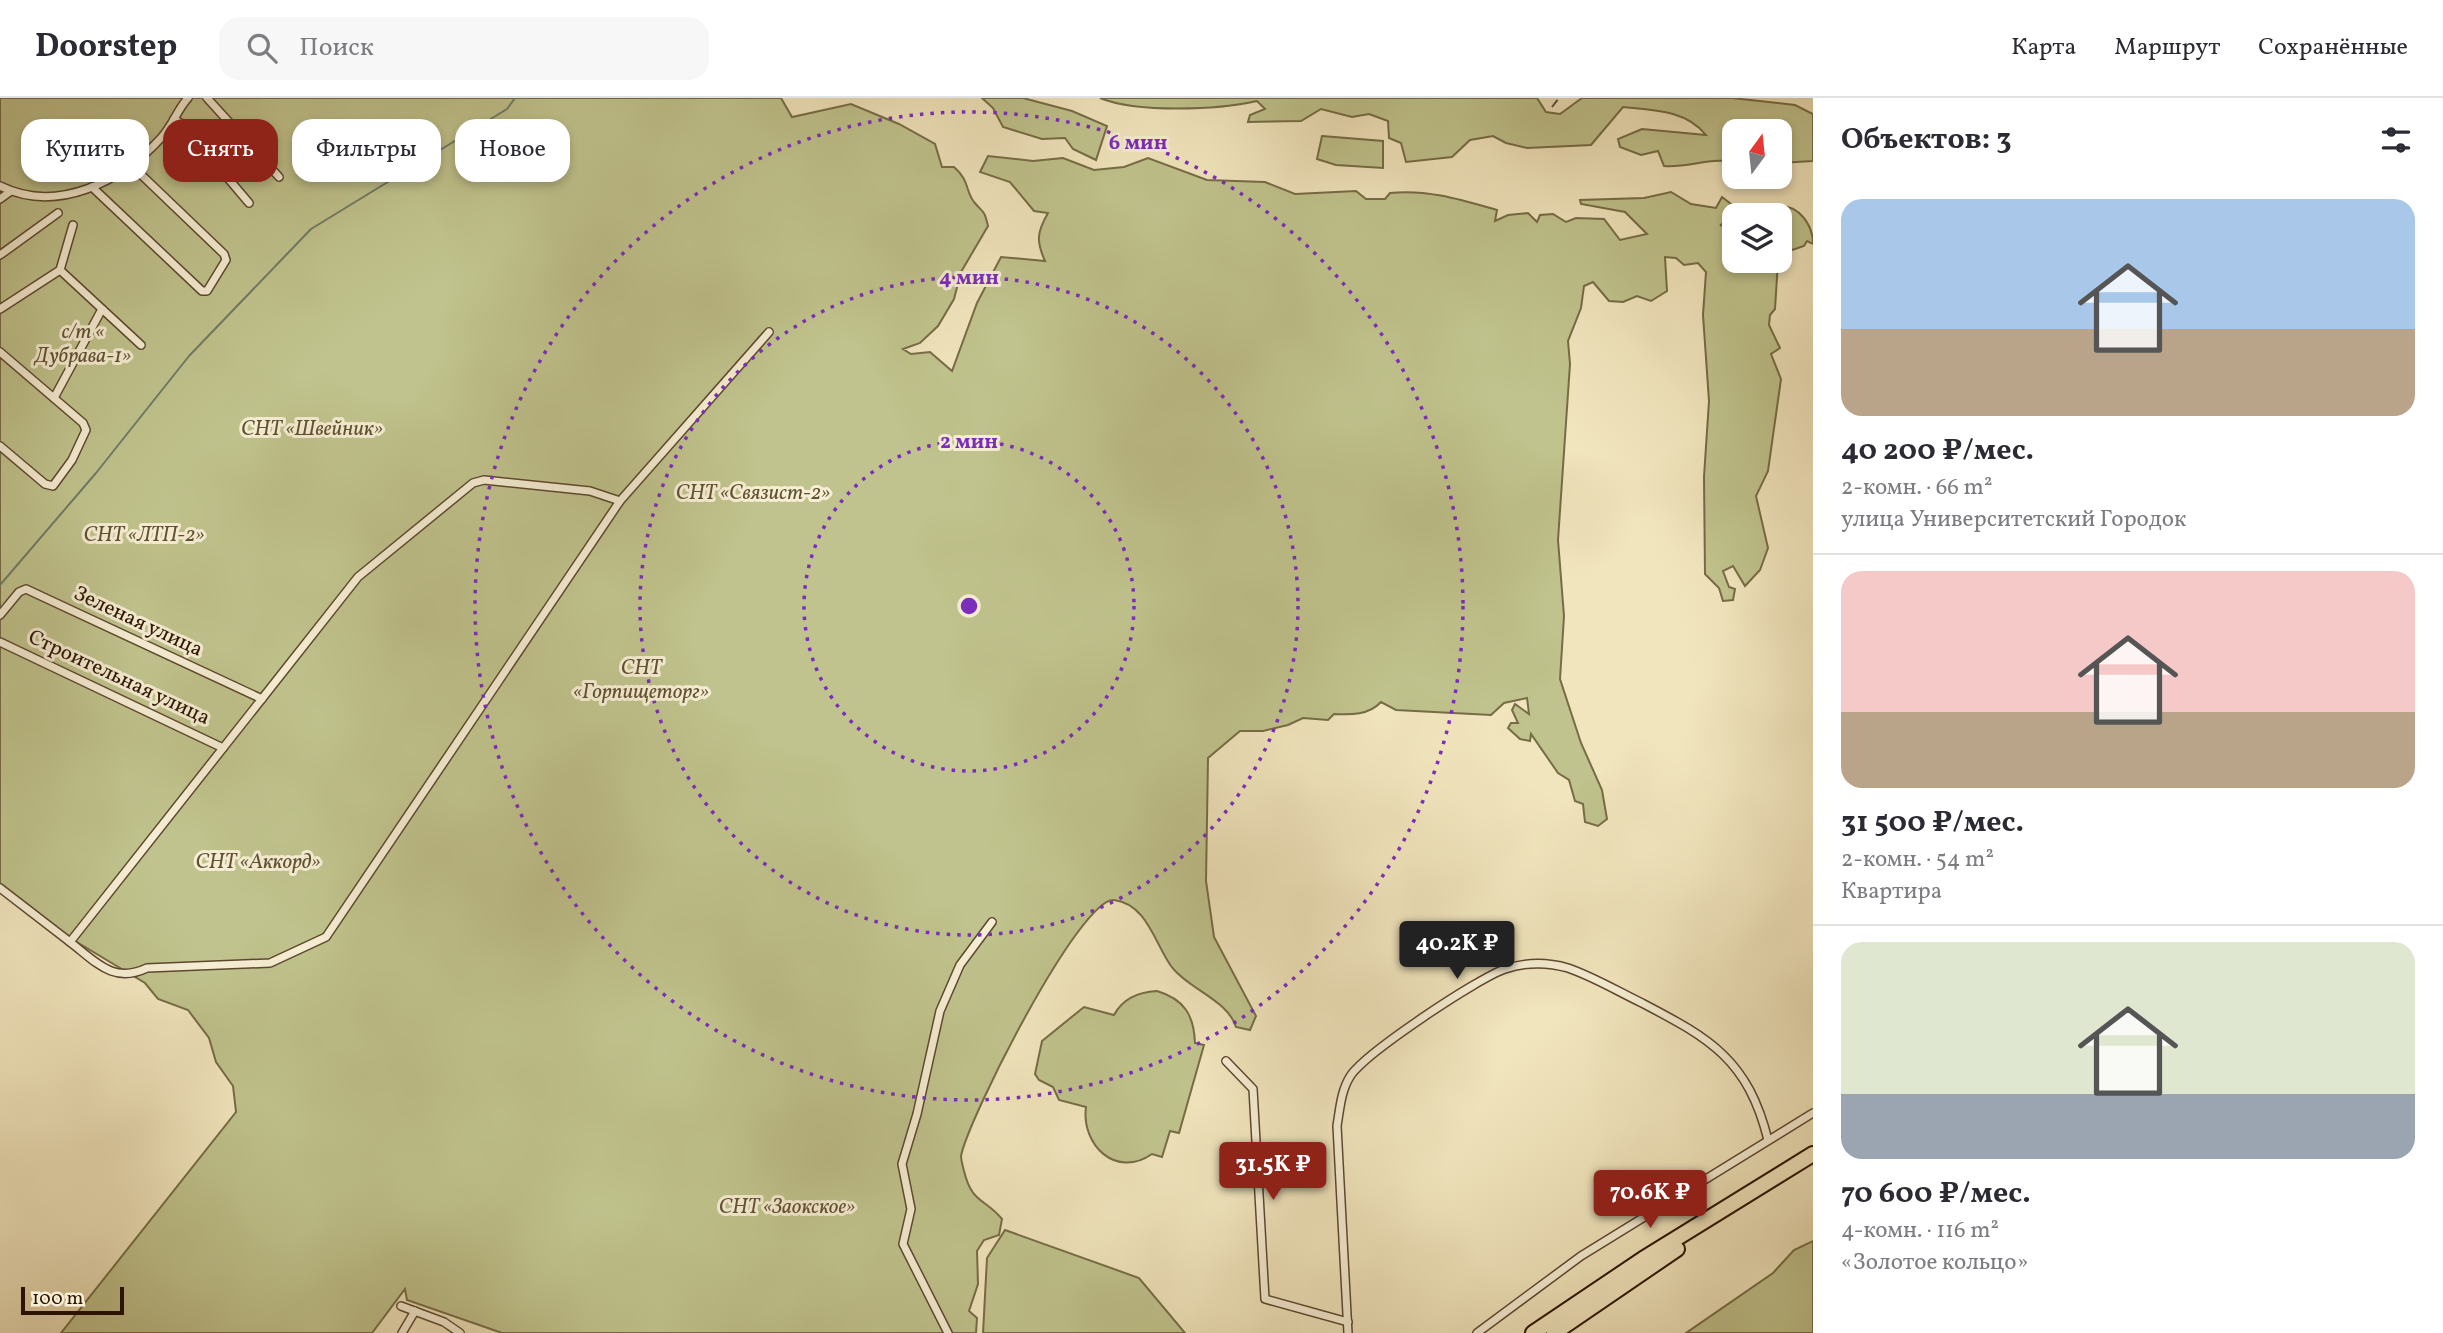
<!DOCTYPE html>
<html lang="ru">
<meta charset="utf-8">
<style>
body{margin:0;font-family:Vollkorn,serif;background:#f7f7f7;color:#2b2b33;height:100vh;display:flex;flex-direction:column;font-size:26px;white-space:nowrap}
*{box-sizing:border-box;margin:0}
p{font-size:23px;color:#7c7c81}
.icon{flex:none;width:38px;height:38px;fill:none;stroke:currentColor;stroke-width:2;stroke-linecap:round;stroke-linejoin:round}
.map{position:relative;flex:1;overflow:hidden}
.sheet{display:flex;flex-direction:column;background:#fff;width:630px}
.sheet>*{flex:none}
.top-card{position:absolute;left:21px;top:21px;width:665px;height:63px;display:flex;gap:14px}
.needle{width:46px;rotate:15deg}
.tools{position:absolute;left:1722px;top:21px;display:grid;gap:14px}
.tools a{display:grid;place-items:center;width:70px;height:70px;border-radius:14px;background:#fff;box-shadow:0 4px 10px #0003;font-size:35px}
.scale{position:absolute;left:21px;bottom:18px;width:103px;box-sizing:border-box;padding-left:7px;border:4px solid #2c1400;border-top:0;font-size:19px;line-height:24px;white-space:nowrap;color:#2c1400;-webkit-text-stroke:5px #f6eed4;paint-order:stroke}
.price{position:absolute;translate:-50% -60px;padding:0 16px;border-radius:7px;background:#8f2418;color:#fff;font-size:23px;line-height:46px;filter:drop-shadow(0 2px 4px #0008)}
.price::after{content:'';position:absolute;left:50%;top:42px;width:21px;height:16px;margin-left:-10px;background:inherit;clip-path:polygon(0 0,100% 0,50% 100%)}
.price.on{background:#222;color:#fff}
ul{padding:0;list-style:none}
li{display:grid;align-content:center;gap:14px;height:371px;padding:0 28px}
li+li{border-top:2px solid #e1e1e2}
li span{display:grid;place-items:center;height:217px;border-radius:21px;color:#555}
li>.icon{margin-inline-start:auto}
span .icon{width:126px;height:126px;fill:#fffc;stroke-width:1}
li b{font-size:30px}
h2{display:flex;justify-content:space-between;align-items:center;height:84px;padding:0 28px;font-size:30px}
.pill{padding:0 24px;border-radius:21px;background:#fff;box-shadow:0 4px 10px #0003;font-size:24px;line-height:63px}
.pill.on{background:#8f2418;color:#fff}
header{display:flex;align-items:center;gap:42px;box-sizing:border-box;height:98px;padding:0 35px;background:#fff;border-bottom:2px solid #e1e1e2}
header strong{font-size:33px}
nav{display:flex;gap:38px;margin-inline-start:auto;font-size:24px}
.search{width:490px;height:63px;background:#f7f7f7;display:flex;align-items:center;gap:18px;box-sizing:border-box;padding:0 24px;border-radius:21px;color:#7c7c81;font-size:26px}
main{display:flex;flex:1;min-height:0}
.map>svg:first-child{display:block}
.green{fill:#c0c38d;stroke:#766c46;stroke-width:2}
.lines{fill:none;stroke-linecap:round;stroke-linejoin:round}
.stream{stroke:#6f7b66;stroke-width:2}
.ferry{stroke:#53503c;stroke-width:2;stroke-dasharray:9 7;stroke-linecap:butt}
.street-casing{stroke:#5d482f;stroke-width:10}
.highway-casing{stroke:#2c1400;stroke-width:18}
.street{stroke:#f6eed4;stroke-width:7}
.highway{stroke:#f1e5bd;stroke-width:14}
.ring{fill:none;stroke:#7b2cbf;stroke-width:3.5;stroke-dasharray:3.5 7}
.labels{text-anchor:middle;dominant-baseline:central;stroke-width:6;stroke-linejoin:round;paint-order:stroke}
.park-label{font-size:21px;font-style:italic;fill:#605131;stroke:#f6eed4}
.street-label{font-size:21px;fill:#2c1400;stroke:#f6eed4}
.centre{fill:#7b2cbf;stroke:#f6eed4;stroke-width:3.5}
.ring-label{font-size:21px;text-anchor:middle;font-weight:bold;fill:#7b2cbf;stroke:#f6eed4;stroke-width:6;stroke-linejoin:round;paint-order:stroke}
</style>
<header>
<strong>Doorstep</strong>
<div class="search"><svg class="icon" aria-label="search" viewBox="0 0 24 24"><circle cx="10" cy="10" r="6"/><path d="M15 15l6 6"/></svg>Поиск</div>
<nav><a>Карта</a><a>Маршрут</a><a>Сохранённые</a></nav>
</header>
<main>
<div class="map">
<svg width="1813" height="1235" viewBox="0 0 1813 1235">
<rect width="100%" height="100%" fill="#f1e5bd"/>
<filter id="stains"><feTurbulence type="fractalNoise" baseFrequency=".00286" numOctaves="4"/><feColorMatrix values="0 0 0 0 .2 0 0 0 0 .09 0 0 0 0 .02 0 0 0 .5 -.17"/></filter>
<radialGradient id="worn" r=".72"><stop offset=".6" stop-color="#630" stop-opacity="0"/><stop offset="1" stop-color="#630" stop-opacity=".3"/></radialGradient>
<!-- green -->
<g class="green">
<path d="M0,0H781L792,19L851,6L899,26L935,46L942,69H954C970,83 965,92 974,104C984,116 984,111 988,128L961,174L954,201L938,228L920,245L903,251L911,256L930,254L952,273L977,205L1001,159L1045,163C1036,143 1037,134 1048,115L1034,113L1010,84L980,74L988,58L1033,63L1063,60L1094,72L1124,69L1148,60L1207,82L1265,84L1295,96L1356,93L1366,101H1385L1390,95C1428,91 1462,102 1497,112L1495,123L1508,117L1528,115L1537,124L1540,117L1553,116L1566,124L1576,120L1604,121L1620,142L1647,136L1625,114L1581,106L1580,102L1644,100L1671,94L1691,106L1716,110L1722,99L1731,106V117L1720,128L1734,120V163H1778L1775,211L1770,217L1769,227L1780,250L1771,256L1781,281L1768,373L1756,398L1768,450L1760,472L1745,488L1733,468L1723,473L1729,489L1735,491L1733,502L1723,503L1719,490L1705,476L1704,379L1709,303L1703,217L1706,174L1698,165L1684,167L1676,160L1665,159L1667,193L1651,203L1637,198L1623,204L1609,203L1593,184L1584,188L1581,210L1568,243L1570,266L1558,442L1564,518L1560,581L1581,645L1602,692L1607,721L1598,728L1585,724L1583,706L1575,703L1569,682L1558,675L1531,636L1530,643L1520,641L1508,630L1511,625H1518L1512,612L1515,606L1529,616L1527,600L1504,605L1491,617L1396,612L1381,604C1369,617 1351,617 1334,616L1328,622L1303,620L1288,627L1263,633H1240L1208,660L1206,783L1214,839L1256,918L1250,932L1236,929C1228,902 1188,891 1171,868C1155,846 1147,806 1114,802C1080,799 968,1021 961,1058C961,1062 963,1069 964,1073C972,1106 985,1100 1002,1121L999,1137L984,1142L977,1153L978,1186L969,1213L977,1220L976,1235H502L407,1202L405,1191L372,1235H61L236,1014L233,988L216,964L209,940L188,912L158,901L145,885L50,828L0,787Z"/>
<path d="M982,0H1023L1072,13L1107,28L1096,62L1073,51L1065,40L1042,41L1003,29L993,10Z"/>
<path d="M1100,0H1537L1546,14L1560,16L1582,0H1732L1795,7L1813,16V63L1780,65V33H1734V64C1709,59 1689,70 1664,68L1658,53L1641,57L1620,49L1618,41L1642,31L1706,37C1686,12 1653,12 1623,9L1591,47L1527,50L1506,45L1493,38L1470,42L1452,59L1406,64L1401,45L1389,40L1388,23L1369,16L1352,19L1321,11L1301,23L1248,24L1250,17L1265,11L1257,3C1218,12 1137,15 1100,0Z"/>
<path d="M1322,38L1383,43V70L1336,67L1317,61Z"/>
<path d="M1779,108C1800,107 1813,128 1813,146L1807,143L1804,148L1780,156V117H1739C1753,110 1766,115 1779,108Z"/>
<path d="M1157,893C1184,901 1194,917 1195,945L1204,947L1179,1035L1170,1033L1162,1059L1152,1056C1116,1081 1081,1047 1086,1009L1059,1002L1053,989L1039,982L1035,976L1042,943L1084,909L1114,917C1123,900 1138,894 1157,893Z"/>
<path d="M1005,1132L1139,1180L1185,1235H983L987,1160Z"/>
<path d="M1813,1143V1235H1686L1773,1175L1794,1152Z"/>
</g>
<g class="lines">
<!-- stream -->
<path class="stream" d="M0,487L96,375L189,258L311,131L507,11L515,0"/>
<!-- ferry -->
<path class="ferry" d="M1552,9L1559,0"/>
<defs>
<g id="street">
<path d="M207,0L279,79"/>
<path d="M174,21L182,26L249,105"/>
<path d="M0,88C57,116 121,84 161,40C173,27 177,12 188,0"/>
<path d="M92,89L202,193H207L226,162L224,156L130,66"/>
<path d="M0,101L11,93"/>
<path d="M0,157L58,115"/>
<path d="M60,172L141,247"/>
<path d="M0,211L60,172L73,127"/>
<path d="M0,254L83,325L86,332L72,362L53,388L45,386L0,348"/>
<path d="M54,300L102,211"/>
<path d="M0,517L19,494L26,491L262,601"/>
<path d="M0,544L223,650"/>
<path d="M0,790L70,844L358,479L473,385L484,382L590,393L620,403"/>
<path d="M70,844C96,864 113,886 147,870L270,865L326,839L620,403L769,234"/>
<path d="M1226,963L1253,991L1265,1201L1348,1224"/>
<path d="M401,1208L444,1224L460,1235"/>
<path d="M402,1235L415,1213"/>
<path d="M948,1235L903,1146L911,1111L902,1066L917,1016L940,913L960,867L992,824"/>
<path d="M1348,1235L1337,1028C1340,1010 1341,992 1351,977C1367,954 1478,880 1505,871C1526,864 1547,864 1568,870C1594,879 1617,893 1642,905C1711,941 1748,962 1768,1042"/>
<path d="M1477,1235L1581,1158L1813,1015"/>
</g>
<g id="highway">
<path d="M1533,1235L1643,1161L1813,1056"/>
<path d="M1554,1235L1677,1151"/>
</g>
</defs>
<!-- street casing -->
<use href="#street" class="street-casing"/>
<!-- highway casing -->
<use href="#highway" class="highway-casing"/>
<!-- street -->
<use href="#street" class="street"/>
<!-- highway -->
<use href="#highway" class="highway"/>
</g>
<!-- distance rings -->
<g class="ring">
<circle cx="969" cy="508" r="165"/>
<circle cx="969" cy="508" r="329"/>
<circle cx="969" cy="508" r="494"/>
</g>
<g class="labels">
<!-- park labels -->
<g class="park-label">
<text x="83" y="234">с/т «<tspan x="83" dy="24">Дубрава-1»</tspan></text>
<text x="312" y="331">СНТ «Швейник»</text>
<text x="753" y="395">СНТ «Связист-2»</text>
<text x="144" y="437">СНТ «ЛТП-2»</text>
<text x="641" y="570">СНТ<tspan x="641" dy="24">«Горпищеторг»</tspan></text>
<text x="258" y="764">СНТ «Аккорд»</text>
<text x="787" y="1109">СНТ «Заокское»</text>
</g>
<!-- street labels -->
<g class="street-label">
<text transform="translate(138 524) rotate(25)">Зеленая улица</text>
<text transform="translate(119 580) rotate(25)">Строительная улица</text>
</g>
</g>
<circle cx="969" cy="508" r="10" class="centre"/>
<g class="ring-label">
<text x="1138" y="51">6 мин</text>
<text x="969" y="186">4 мин</text>
<text x="969" y="350">2 мин</text>
</g>
<rect width="100%" height="100%" filter="url(#stains)"/>
<rect width="100%" height="100%" fill="url(#worn)"/>
</svg>
<div class="tools">
<a><svg class="needle" viewBox="-14 -14 28 28"><path d="M0-13l5 13h-10z" fill="#e53935"/><path d="M0 13l5-13h-10z" fill="#7c7c81"/></svg></a>
<a><svg class="icon" aria-label="layers" viewBox="0 0 24 24"><path d="M12 4l9 5-9 5-9-5zM3 14l9 5 9-5"/></svg></a>
</div>
<div class="scale">100 m</div>
<b class="price on" style="left:1457px;top:883px">40.2K ₽</b>
<b class="price" style="left:1273px;top:1104px">31.5K ₽</b>
<b class="price" style="left:1650px;top:1132px">70.6K ₽</b>
<div class="top-card">
<a class="pill">Купить</a>
<a class="pill on">Снять</a>
<a class="pill">Фильтры</a>
<a class="pill">Новое</a>
</div>
</div>
<section class="sheet">
<h2>Объектов: 3<svg class="icon" aria-label="filters" viewBox="0 0 24 24"><path d="M4 7h16M4 17h16"/><circle cx="9" cy="7" r="2"/><circle cx="15" cy="17" r="2"/></svg></h2>
<ul>
<li><span style="background:linear-gradient(#a9c7e8 60%,#b9a48a 0)"><svg class="icon" aria-label="home" viewBox="0 0 24 24"><path d="M3 11l9-7 9 7M6 9v11h12V9"/></svg></span><div><b>40 200 ₽/мес.</b><p>2-комн. · 66 m²</p><p>улица Университетский Городок</p></div></li>
<li><span style="background:linear-gradient(#f6c9c9 65%,#b9a48a 0)"><svg class="icon" aria-label="home" viewBox="0 0 24 24"><path d="M3 11l9-7 9 7M6 9v11h12V9"/></svg></span><div><b>31 500 ₽/мес.</b><p>2-комн. · 54 m²</p><p>Квартира</p></div></li>
<li><span style="background:linear-gradient(#dfe7d0 70%,#9aa5b1 0)"><svg class="icon" aria-label="home" viewBox="0 0 24 24"><path d="M3 11l9-7 9 7M6 9v11h12V9"/></svg></span><div><b>70 600 ₽/мес.</b><p>4-комн. · 116 m²</p><p>«Золотое кольцо»</p></div></li>
</ul>
</section>
</main>
